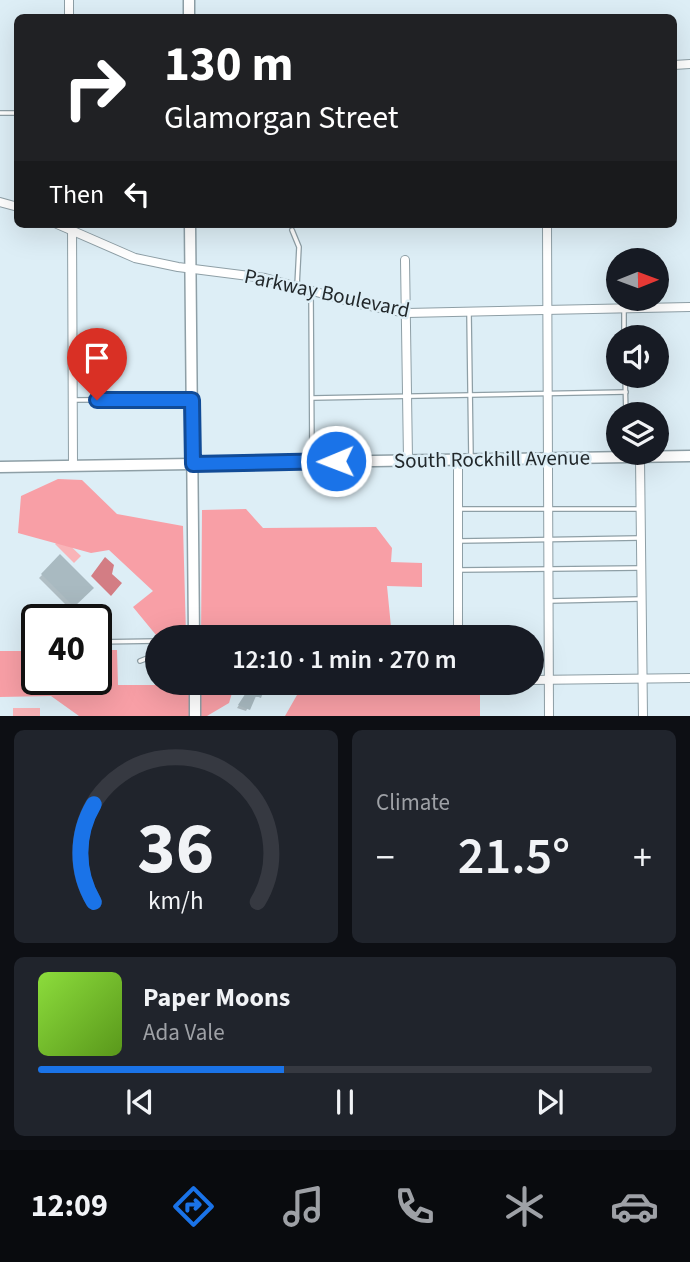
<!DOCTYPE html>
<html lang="en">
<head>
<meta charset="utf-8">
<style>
  :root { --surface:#171b24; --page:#20242c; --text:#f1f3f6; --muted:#9ea1a6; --line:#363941; --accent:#1a73e8 }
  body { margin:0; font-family:"Source Sans 3",sans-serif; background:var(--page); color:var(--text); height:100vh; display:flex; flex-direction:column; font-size:26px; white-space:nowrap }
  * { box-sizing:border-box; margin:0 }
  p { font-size:23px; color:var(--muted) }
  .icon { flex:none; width:38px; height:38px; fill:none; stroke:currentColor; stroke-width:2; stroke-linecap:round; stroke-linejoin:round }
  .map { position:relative; height:716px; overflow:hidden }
  .side { display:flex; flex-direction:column; gap:14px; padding:14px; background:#0d0f14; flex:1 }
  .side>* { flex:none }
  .guide { position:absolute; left:14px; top:14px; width:663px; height:214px; border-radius:10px; box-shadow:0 7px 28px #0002; background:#202124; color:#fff; overflow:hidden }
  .needle { width:46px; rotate:89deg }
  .buttons { position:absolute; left:606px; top:248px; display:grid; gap:14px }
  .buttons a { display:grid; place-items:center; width:63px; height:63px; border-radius:50%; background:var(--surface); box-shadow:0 7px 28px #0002; font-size:35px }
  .speed { position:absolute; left:21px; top:604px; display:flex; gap:14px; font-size:35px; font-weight:700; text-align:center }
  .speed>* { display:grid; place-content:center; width:91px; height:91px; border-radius:50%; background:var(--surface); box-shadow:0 7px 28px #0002; line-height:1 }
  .speed .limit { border:4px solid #111; border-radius:10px; background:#fff; color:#111 }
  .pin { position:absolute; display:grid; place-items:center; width:60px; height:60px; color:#fff; margin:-72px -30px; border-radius:50% 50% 50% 0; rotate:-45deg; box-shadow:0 0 7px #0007 }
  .pin .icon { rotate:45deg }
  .me { position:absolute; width:77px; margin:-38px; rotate:269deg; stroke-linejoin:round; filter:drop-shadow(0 0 5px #0008) }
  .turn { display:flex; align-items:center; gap:24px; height:147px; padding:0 35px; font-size:32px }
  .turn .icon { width:91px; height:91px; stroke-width:2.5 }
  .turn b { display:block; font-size:49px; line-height:60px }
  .then { display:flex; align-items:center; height:66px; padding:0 35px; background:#0003; gap:14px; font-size:26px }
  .big { font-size:52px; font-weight:600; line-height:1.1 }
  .side .card { flex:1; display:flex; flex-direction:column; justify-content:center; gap:10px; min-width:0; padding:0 24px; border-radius:10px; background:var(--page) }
  .side .dial { align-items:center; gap:0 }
  .dial svg { height:182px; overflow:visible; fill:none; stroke:var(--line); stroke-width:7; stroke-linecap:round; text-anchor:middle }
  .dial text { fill:var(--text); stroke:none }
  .song { display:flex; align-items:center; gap:21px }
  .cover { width:84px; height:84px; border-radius:10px; background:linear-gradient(135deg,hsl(90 70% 55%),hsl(90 70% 35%)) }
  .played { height:7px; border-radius:4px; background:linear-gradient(90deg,var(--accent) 40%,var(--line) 40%) }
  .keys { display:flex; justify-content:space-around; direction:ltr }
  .heat { display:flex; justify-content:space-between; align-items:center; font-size:38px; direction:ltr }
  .side .tiles { flex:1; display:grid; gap:14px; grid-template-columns:1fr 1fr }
  .card:last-child { grid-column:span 2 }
  .trip { position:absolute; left:145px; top:625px; width:399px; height:70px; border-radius:35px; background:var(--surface); box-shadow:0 7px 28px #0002; font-weight:600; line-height:70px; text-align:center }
  .dock { display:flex; height:112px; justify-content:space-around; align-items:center; background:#090b0e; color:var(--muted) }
  .dock .icon { width:49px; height:49px }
  .dock .selected { color:var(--accent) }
  .dock b { font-size:32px; color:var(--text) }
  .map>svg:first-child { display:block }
  .green { fill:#f9b4b8 }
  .forest { fill:#f89fa6 }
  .water { fill:#d37d84 }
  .shadow { fill:#0003 }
  .building { fill:#a9bac1 }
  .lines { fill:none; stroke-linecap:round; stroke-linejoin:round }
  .lane-casing { stroke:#8e9fa6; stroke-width:6 }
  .street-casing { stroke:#8e9fa6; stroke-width:10 }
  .secondary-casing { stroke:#8e9fa6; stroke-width:13 }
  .lane { stroke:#fff; stroke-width:3.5 }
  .street { stroke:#fff; stroke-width:8 }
  .secondary { stroke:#fff; stroke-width:10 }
  .route-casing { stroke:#114b97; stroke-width:18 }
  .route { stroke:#1a73e8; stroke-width:12 }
  .labels { text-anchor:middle; stroke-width:5; stroke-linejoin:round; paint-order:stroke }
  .street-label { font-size:21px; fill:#22282b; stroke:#ddeef6 }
</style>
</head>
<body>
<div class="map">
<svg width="690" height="716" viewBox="0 0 690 716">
  <rect width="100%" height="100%" fill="#ddeef6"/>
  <g class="green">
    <polygon points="62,538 81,556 74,563 55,544"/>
    <rect x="13" y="708" width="27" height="8"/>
  </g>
  <g class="forest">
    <polygon points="58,479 82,480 117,514 183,526 186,635 156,635 133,607 153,591 109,550 91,553 18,533 21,496"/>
    <polygon points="246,509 263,528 376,527 392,548 391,562 422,563 422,587 387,586 391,627 401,637 201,637 202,510"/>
    <polygon points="96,650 117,650 118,685 189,685 189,716 79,716 51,696 0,697 0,651 37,651 37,679 96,679"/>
    <polygon points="201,683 235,683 229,703 207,716 201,716"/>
    <polygon points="450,683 480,690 480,716 285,716 297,695 292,683"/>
  </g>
  <polygon class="water" points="105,557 114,565 112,574 122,583 111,596 91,576"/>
  <g class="shadow">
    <polygon points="60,557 91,588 70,609 39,578"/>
    <polygon points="254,682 259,697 253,697 246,711 237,708"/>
  </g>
  <g class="building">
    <polygon points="60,554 94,588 74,607 41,574"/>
    <polygon points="253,682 267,682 261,698 256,696 250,710 238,705"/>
  </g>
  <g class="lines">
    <g class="lane-casing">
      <g id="lane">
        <polyline points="0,113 18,113"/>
        <polyline points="292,230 299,247 297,286"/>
        <polyline points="311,292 312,459"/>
        <polyline points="624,310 624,338"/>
        <polyline points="469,313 471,458"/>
        <polyline points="625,376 626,415"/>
        <polyline points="313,398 626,392"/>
        <polyline points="75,400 190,399"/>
        <polyline points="460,509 641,509"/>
        <polyline points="458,541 639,538"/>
        <polyline points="458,570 639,568"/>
        <polyline points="549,601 640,599"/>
        <polyline points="458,633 488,632"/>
        <polyline points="96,642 158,641"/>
        <polyline points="140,661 158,654"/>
      </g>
    </g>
    <g class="street-casing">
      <g id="street">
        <polyline points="69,0 69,18"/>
        <polyline points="674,65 690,64"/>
        <polyline points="0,202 18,207"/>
        <polyline points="57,224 135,258 178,267 265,278 360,304 407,313 690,307"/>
        <polyline points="72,224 73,466"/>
        <polyline points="547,224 549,716"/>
        <polyline points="405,260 408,460"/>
        <polyline points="640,458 643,716"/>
        <polyline points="458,460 458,637"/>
        <polyline points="532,680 690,678"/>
      </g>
    </g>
    <g class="secondary-casing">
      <g id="secondary">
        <polyline points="189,0 189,18"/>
        <polyline points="190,224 194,637"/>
        <polyline points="0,467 690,456"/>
        <polyline points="195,682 195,716"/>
      </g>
    </g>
    <use href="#lane" class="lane"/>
    <use href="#street" class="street"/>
    <use href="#secondary" class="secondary"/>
  </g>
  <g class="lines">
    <g class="route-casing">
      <polyline id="route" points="97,400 192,400 193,464 336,461"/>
    </g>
    <use href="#route" class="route"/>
  </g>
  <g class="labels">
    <g class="street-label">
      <text transform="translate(327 293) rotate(12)" y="7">Parkway Boulevard</text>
      <text transform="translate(492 459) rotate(-1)" y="7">South Rockhill Avenue</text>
    </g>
  </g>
</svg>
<div class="buttons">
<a><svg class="needle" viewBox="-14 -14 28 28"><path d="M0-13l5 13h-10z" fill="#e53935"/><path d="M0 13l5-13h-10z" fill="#9ea1a6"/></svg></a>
<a><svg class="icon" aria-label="sound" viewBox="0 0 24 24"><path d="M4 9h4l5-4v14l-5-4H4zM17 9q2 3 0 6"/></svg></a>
<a><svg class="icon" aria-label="layers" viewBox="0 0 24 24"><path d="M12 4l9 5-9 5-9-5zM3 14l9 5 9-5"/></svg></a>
</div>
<div class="speed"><div class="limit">40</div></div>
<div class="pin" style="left:97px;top:400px;background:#d93025"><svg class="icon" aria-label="arrive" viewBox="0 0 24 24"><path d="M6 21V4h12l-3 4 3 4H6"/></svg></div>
<svg class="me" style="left:336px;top:461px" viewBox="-20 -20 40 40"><circle r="17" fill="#1a73e8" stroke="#fff" stroke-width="3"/><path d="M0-11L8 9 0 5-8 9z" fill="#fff"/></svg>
<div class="trip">12:10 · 1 min · 270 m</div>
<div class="guide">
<div class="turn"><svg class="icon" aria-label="right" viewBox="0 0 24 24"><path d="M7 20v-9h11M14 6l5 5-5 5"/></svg><div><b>130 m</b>Glamorgan Street</div></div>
<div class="then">Then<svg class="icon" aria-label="left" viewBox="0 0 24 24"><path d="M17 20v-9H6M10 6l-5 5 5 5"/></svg></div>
</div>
</div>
<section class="side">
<div class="tiles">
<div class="card dial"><svg viewBox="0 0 100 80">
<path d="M14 69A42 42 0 1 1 86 69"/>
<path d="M14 69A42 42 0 0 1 14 26" stroke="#1a73e8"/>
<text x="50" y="56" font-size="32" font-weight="700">36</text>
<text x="50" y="72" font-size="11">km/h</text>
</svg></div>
<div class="card"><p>Climate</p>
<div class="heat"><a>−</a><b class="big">21.5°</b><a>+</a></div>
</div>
<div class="card">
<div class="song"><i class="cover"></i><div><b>Paper Moons</b><p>Ada Vale</p></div></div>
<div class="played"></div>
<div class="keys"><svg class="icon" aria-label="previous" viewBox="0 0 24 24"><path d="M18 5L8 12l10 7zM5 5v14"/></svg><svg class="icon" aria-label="pause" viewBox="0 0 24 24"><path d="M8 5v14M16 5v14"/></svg><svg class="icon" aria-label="next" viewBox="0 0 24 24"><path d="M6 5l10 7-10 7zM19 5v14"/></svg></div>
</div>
</div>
</section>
<nav class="dock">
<b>12:09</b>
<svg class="icon selected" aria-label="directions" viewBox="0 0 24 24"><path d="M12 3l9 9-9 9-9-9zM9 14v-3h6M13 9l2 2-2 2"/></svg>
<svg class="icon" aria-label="music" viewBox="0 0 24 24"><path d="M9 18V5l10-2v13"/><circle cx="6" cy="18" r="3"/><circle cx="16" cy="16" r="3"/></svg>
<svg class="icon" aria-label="phone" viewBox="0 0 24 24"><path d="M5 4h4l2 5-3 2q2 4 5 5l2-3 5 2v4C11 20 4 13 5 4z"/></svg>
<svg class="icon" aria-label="climate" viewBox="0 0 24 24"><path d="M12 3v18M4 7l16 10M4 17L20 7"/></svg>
<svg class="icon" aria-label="car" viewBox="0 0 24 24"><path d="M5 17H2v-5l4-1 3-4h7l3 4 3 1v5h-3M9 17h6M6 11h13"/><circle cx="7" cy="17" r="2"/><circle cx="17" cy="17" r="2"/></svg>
</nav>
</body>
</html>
